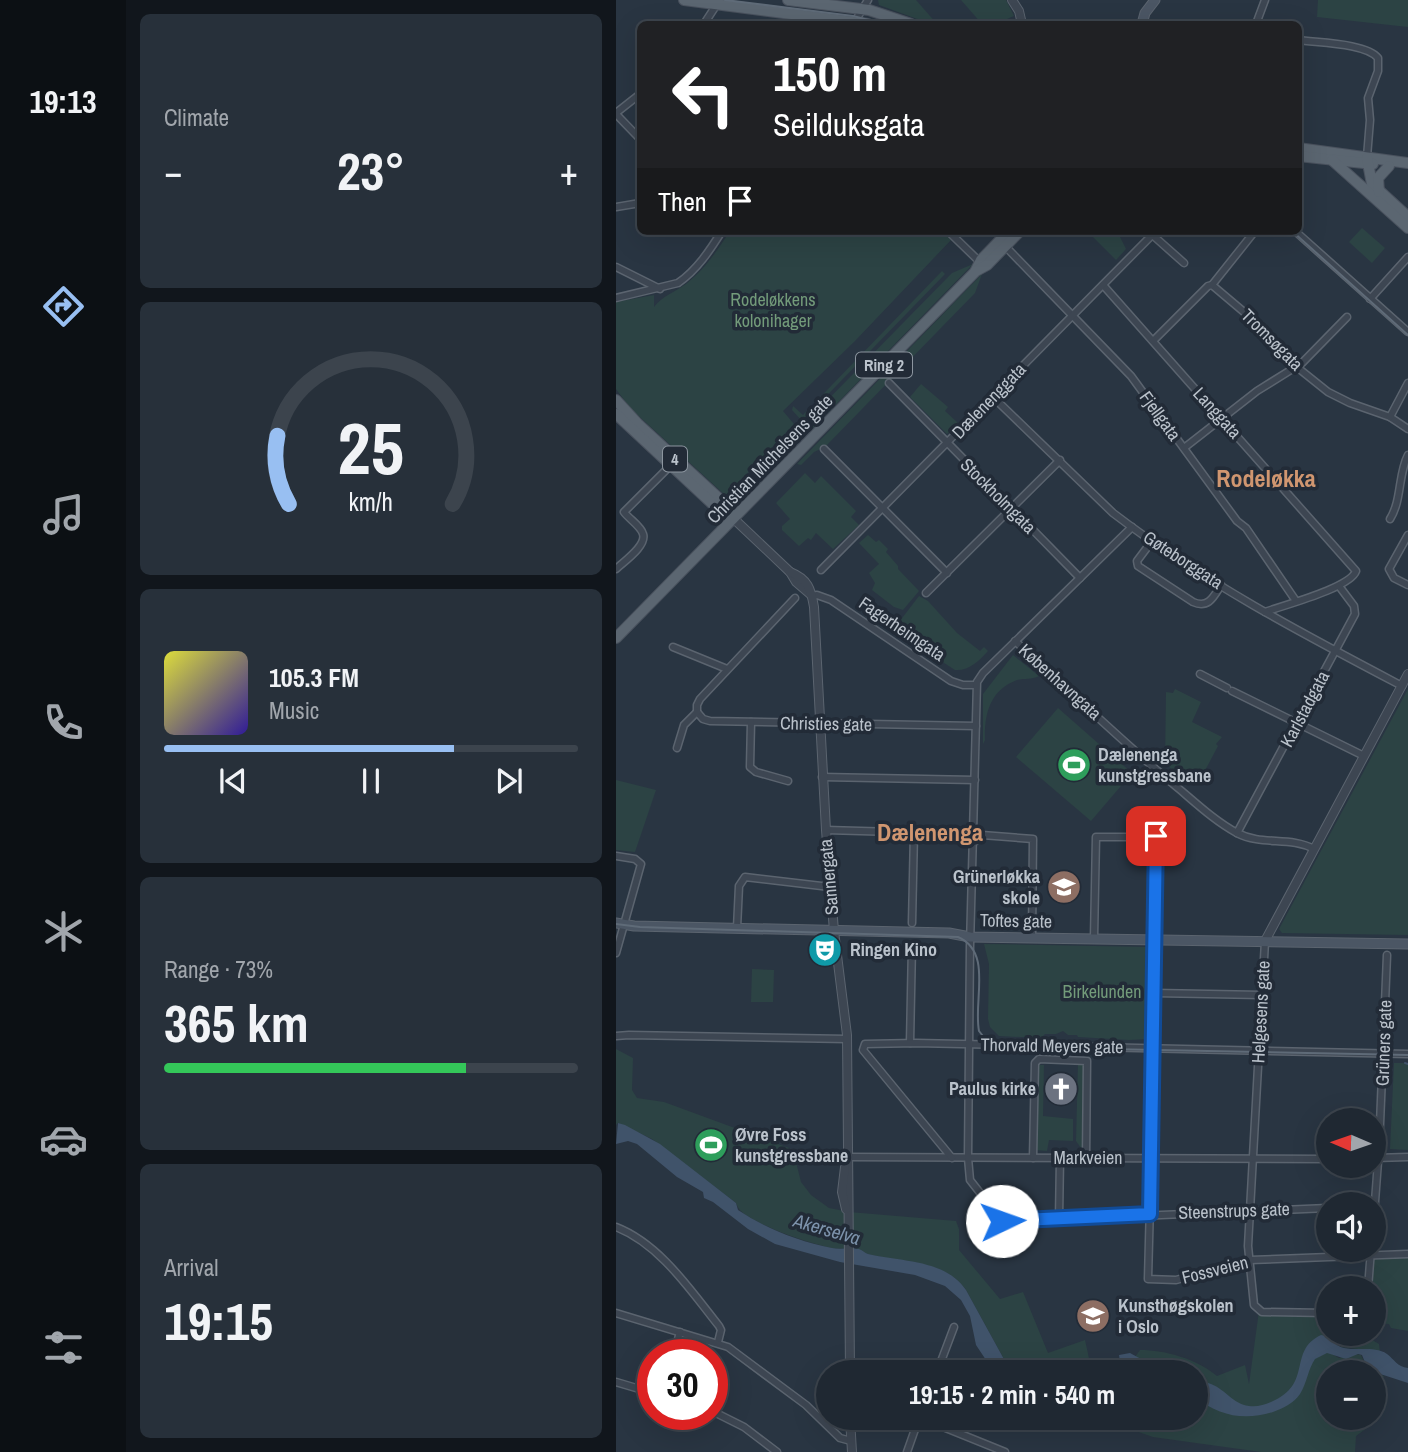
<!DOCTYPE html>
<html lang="en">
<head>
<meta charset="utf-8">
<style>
  :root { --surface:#1f2832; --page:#27303a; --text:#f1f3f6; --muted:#a1a6ac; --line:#3c444d; --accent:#98bff2 }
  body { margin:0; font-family:"Archivo Narrow",sans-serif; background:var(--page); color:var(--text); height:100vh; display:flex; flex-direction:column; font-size:26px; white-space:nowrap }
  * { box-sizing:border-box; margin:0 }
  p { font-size:23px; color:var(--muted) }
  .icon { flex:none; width:38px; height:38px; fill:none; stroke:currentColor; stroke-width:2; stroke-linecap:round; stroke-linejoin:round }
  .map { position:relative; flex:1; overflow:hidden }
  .panel { display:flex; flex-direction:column; gap:14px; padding:14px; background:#11161c; width:490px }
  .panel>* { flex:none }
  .top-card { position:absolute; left:21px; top:21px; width:665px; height:214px; border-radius:10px; box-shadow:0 7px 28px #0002,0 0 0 2px var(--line); background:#202124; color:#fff; overflow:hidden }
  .needle { width:46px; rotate:272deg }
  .buttons { position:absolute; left:700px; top:1108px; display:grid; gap:14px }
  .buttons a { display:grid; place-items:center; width:70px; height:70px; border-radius:50%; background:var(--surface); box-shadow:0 7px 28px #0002,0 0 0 2px var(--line); font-size:35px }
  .speed { position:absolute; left:21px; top:1339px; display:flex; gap:14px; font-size:35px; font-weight:700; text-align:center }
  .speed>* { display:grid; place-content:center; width:91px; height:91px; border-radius:50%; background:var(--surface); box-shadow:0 7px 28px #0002,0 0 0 2px var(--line); line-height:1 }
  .speed .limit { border:10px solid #d22; background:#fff; color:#111 }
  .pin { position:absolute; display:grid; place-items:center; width:60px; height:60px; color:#fff; margin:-30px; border-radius:14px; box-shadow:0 4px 10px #0006 }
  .me { position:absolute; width:77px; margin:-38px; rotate:87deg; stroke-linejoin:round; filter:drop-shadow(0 0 5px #0008) }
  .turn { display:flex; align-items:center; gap:24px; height:147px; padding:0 21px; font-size:32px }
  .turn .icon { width:91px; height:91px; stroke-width:2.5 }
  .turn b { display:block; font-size:49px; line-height:60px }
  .then { display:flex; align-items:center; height:66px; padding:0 21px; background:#0003; gap:14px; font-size:26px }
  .big { font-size:52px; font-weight:800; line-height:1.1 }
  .panel .tile { flex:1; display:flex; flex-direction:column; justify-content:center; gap:10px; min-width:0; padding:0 24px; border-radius:10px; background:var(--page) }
  .panel .dial { align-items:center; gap:0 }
  .dial svg { height:182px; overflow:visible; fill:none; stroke:var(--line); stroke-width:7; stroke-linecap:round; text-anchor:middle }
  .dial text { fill:var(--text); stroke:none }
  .song { display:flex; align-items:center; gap:21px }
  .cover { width:84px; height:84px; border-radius:10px; background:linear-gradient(135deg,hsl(60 70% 55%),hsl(250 70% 35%)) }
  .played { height:7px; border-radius:4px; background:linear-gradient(90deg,var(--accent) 70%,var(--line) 70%) }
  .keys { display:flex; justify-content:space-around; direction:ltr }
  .heat { display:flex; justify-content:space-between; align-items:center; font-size:38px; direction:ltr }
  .charge { height:10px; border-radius:5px; background:linear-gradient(90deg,#34c759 73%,var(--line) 0) }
  .trip { position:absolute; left:200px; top:1360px; width:392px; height:70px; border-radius:35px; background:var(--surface); box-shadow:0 7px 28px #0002,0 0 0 2px var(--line); font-weight:800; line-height:70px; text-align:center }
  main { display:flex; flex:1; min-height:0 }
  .dock { display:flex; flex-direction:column; width:126px; justify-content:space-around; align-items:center; background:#0c1014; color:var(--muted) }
  .dock .icon { width:49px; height:49px }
  .dock .selected { color:var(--accent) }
  .dock b { font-size:32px; color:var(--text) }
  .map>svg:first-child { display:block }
  .green { fill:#2c4344 }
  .water { fill:#40536a }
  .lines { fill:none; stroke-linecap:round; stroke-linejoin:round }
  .stream { stroke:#40536a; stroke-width:2 }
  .minor-casing { stroke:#5b646f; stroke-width:9 }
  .tertiary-casing { stroke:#5b646f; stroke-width:10 }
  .secondary-casing { stroke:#5b646f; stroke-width:11 }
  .primary-casing { stroke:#4a525e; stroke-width:12 }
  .minor { stroke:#3d4652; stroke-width:6 }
  .tertiary { stroke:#3d4652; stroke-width:8 }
  .secondary { stroke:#4b5664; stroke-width:9 }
  .primary { stroke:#5b6671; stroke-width:10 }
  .tram { stroke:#5f6b78; stroke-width:2 }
  .route-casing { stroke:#114b97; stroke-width:18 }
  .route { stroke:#1a73e8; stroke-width:12 }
  .labels { text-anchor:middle; stroke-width:7; stroke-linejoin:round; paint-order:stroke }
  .shield { fill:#222b37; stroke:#8c959f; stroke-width:2 }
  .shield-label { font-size:16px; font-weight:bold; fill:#bac2cb }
  .park-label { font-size:18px; fill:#739b7a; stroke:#222b37 }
  .street-label { font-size:18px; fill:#bac2cb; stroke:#222b37 }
  .poi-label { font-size:18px; font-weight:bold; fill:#bac2cb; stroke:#222b37; text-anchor:start }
  .water-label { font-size:19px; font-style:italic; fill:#7d93ac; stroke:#222b37 }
  .district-label { font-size:24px; font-weight:bold; fill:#d09670; stroke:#222b37 }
</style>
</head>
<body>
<main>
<nav class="dock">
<b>19:13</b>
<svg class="icon selected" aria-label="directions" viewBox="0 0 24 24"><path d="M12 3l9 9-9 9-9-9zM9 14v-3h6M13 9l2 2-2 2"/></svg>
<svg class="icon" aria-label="music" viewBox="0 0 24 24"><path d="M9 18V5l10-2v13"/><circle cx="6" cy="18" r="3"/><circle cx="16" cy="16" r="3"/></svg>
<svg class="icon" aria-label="phone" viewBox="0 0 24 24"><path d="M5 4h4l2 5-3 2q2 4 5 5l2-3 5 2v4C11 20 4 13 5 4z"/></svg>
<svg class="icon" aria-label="climate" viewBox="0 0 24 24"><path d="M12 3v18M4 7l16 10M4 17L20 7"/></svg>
<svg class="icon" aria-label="car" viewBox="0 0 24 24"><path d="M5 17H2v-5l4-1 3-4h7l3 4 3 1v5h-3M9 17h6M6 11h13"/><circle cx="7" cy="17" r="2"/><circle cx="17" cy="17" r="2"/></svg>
<svg class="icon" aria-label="filters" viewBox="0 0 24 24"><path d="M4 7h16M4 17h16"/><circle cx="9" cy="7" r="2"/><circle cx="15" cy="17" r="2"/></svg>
</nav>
<section class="panel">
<div class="tile"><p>Climate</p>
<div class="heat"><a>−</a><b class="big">23°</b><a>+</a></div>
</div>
<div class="tile dial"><svg viewBox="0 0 100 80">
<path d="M14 69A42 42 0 1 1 86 69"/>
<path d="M14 69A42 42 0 0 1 9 39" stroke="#98bff2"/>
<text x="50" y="56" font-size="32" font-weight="700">25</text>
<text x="50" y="72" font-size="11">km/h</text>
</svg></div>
<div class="tile">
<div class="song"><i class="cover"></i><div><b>105.3 FM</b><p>Music</p></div></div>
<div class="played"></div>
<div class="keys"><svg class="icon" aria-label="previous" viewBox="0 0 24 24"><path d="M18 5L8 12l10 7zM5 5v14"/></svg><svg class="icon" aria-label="pause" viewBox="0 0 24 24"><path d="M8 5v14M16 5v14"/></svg><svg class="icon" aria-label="next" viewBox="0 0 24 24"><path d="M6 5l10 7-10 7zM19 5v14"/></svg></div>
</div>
<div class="tile"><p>Range · 73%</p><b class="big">365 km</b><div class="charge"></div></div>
<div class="tile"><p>Arrival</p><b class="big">19:15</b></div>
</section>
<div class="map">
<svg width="792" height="1452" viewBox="0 0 792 1452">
  <rect width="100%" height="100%" fill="#293542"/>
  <g class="green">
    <polygon points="262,0 300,0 321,24 315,24 263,5"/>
    <polygon points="345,0 390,0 398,16 379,24 366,24"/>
    <polygon points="702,0 792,0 792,27 701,17"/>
    <polygon points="746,228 769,248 756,263 733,242"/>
    <path d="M 114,231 L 325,231 L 335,240 L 239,341 L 167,411 L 178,424 L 110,496 L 14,408 L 0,389 L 0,302 L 38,295 L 38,307 C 46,296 59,292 70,284 C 89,269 101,251 114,231 Z"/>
    <polygon points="471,231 501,231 510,249 500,260"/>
    <polygon points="357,264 195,430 189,423 336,273"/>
    <polygon points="326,271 329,274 186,421 176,410 177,406 187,415"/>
    <polygon points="366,274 359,293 209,447 198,452 185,465 181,464"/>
    <polygon points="305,384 332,407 329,411 342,423 331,434 294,397"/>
    <polygon points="189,473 199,483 205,476 240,511 235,517 243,525 217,549 200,533 195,540 192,538 183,546 166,530 166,526 174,519 160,503"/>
    <polygon points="252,535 260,542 263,540 272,549 270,552 282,566 282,569 303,591 287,610 278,607 256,590 259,583 253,573 263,564 243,543"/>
    <path d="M 303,596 L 312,601 L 341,633 L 364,651 L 368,647 L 372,651 C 363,661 353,671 339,670 L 277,630 Z"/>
    <path d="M 397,655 L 423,676 C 415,680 409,678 401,680 C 374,690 368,714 369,740 L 367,744 L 367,694 Z"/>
    <polygon points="559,689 585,702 576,722 606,737 600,744 602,746 584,780 576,777 573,785 549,763 550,692 557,693"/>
    <polygon points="792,689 792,935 666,933 663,929"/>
    <polygon points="442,708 516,773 475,821 400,757"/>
    <polygon points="0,780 40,790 19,852 0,850"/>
    <polygon points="368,944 533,947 532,1039 513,1040 462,1037 461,1035 452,1035 447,1031 440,1034 429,1034 425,1038 383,1036 374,1027 372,1019 373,964"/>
    <polygon points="136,969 158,970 157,1002 135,1002"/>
    <path d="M 0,1049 L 17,1058 L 16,1090 L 21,1098 L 48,1102 L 173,1148 L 181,1166 L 185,1182 L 195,1195 L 213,1208 L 233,1212 L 340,1221 L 343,1229 L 343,1250 L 384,1299 L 407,1292 L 432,1353 L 469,1340 L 474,1363 L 456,1372 L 395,1372 L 350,1290 C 328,1259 285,1263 252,1254 C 248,1253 246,1250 242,1249 C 234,1247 224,1250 215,1248 C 191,1242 167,1234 144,1223 C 135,1218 123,1213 120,1203 L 36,1139 L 2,1123 L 0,1125 Z"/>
    <polygon points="462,1063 470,1064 468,1152 460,1141"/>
    <polygon points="778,1063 792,1063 792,1150 774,1149"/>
    <polygon points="421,1065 428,1065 427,1116 457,1119 457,1141 433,1140 431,1151 419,1150"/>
    <polygon points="792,1255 792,1331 775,1328 773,1324 759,1323 758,1288 752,1288 755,1256"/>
    <path d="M 643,1311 L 709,1313 L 709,1320 L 714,1334 L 714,1353 L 723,1358 L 737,1354 L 745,1355 L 752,1370 L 768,1376 L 758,1398 L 758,1372 L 712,1372 L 712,1418 L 754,1418 L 752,1427 L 740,1436 L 739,1452 L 645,1452 L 537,1437 L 511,1428 L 496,1418 L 579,1418 L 579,1372 L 515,1372 L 519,1357 L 524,1350 C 549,1350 581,1359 601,1376 L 629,1365 L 633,1384 Z"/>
    <path d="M 715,1334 L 746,1334 L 763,1344 L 764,1353 C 751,1349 739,1349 725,1347 Z"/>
  </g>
  <g class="water">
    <path d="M 2,1123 L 9,1125 L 44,1144 L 120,1203 L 122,1210 C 151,1229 182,1241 216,1248 C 225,1250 235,1247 243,1249 C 246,1250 249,1253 252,1254 C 285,1262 329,1259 350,1290 L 395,1372 L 378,1372 L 360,1345 L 354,1316 L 345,1300 L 329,1286 L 299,1275 L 224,1262 L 159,1244 L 132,1229 L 97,1202 L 88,1198 L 87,1192 L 61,1177 L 21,1144 L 12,1141 L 0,1144 Z"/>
    <path d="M 705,1335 C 716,1336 718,1346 728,1348 C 741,1351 759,1346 771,1354 C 778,1359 781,1367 792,1368 L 792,1383 L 752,1370 L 746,1355 L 742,1354 L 730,1359 L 711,1353 L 699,1359 C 692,1369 691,1383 684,1394 C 677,1404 667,1408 657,1412 C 628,1421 603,1416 579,1397 L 579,1380 C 585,1382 590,1382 595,1384 C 610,1390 617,1404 633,1406 C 641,1407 648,1405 655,1402 C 698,1384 671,1351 705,1335 Z"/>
    <polygon points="514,1353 525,1359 538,1359 566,1372 456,1372 481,1359 486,1359 493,1366 504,1362 503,1355"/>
  </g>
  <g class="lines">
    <polyline class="stream" points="789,1063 792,1064"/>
    <g class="minor-casing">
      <g id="minor">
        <polyline points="238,23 252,0"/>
        <polyline points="88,24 101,4"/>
        <polyline points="640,24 649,0"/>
        <path d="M 682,40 C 702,43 750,43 762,58 L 762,71 L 752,98 L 754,120 L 751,157"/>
        <polyline points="0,113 24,94"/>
        <polyline points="0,114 24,139"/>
        <polyline points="0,207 24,203"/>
        <polyline points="332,231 366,264"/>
        <polyline points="532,231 568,263"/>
        <polyline points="679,231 792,332"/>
        <polyline points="389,246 515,376 621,521 630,528 680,601"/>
        <polyline points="0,267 44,289"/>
        <path d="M 487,285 L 740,571 C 734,588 668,605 649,612"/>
        <polyline points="596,285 641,323 667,356 712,392 734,403 774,417 792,429"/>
        <path d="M 0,298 L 62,283 C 81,270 94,250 106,231"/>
        <polyline points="754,299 792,257"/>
        <polyline points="537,341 592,286 596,285 639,231"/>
        <polyline points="273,383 464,578"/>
        <path d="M 377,397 L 497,513 C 586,581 687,634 786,686"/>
        <polyline points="774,417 792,383"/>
        <polyline points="568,448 641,391 686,363 731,317"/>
        <polyline points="208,449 331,573"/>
        <path d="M 774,519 C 786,500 782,474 792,455"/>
        <polyline points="792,535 773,569 778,578 792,585"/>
        <path d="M 536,541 L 521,561 L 522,566 L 577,602 C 593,609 598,596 605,585"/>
        <path d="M 0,569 C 7,562 31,546 27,534 C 25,526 13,519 8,512 L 55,465"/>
        <polyline points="205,570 540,231"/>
        <polyline points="310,593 444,460"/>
        <polyline points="196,596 201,595 215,600 335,681 347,685 360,685"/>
        <path d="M 399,641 C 453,690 505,741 562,788 C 581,804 599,821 621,833 C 646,846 674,836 698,849"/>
        <polyline points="57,647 111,669"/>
        <polyline points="584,674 611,688"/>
        <polyline points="616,691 748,756"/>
        <polyline points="81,712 87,719 94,721 360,726"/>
        <polyline points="81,712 81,705 84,699 179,598"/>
        <polyline points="135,722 134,767 140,772 172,781"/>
        <polyline points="61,748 68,725 81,712"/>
        <polyline points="206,777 359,780"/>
        <polyline points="210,830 348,834 357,831"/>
        <polyline points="621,833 739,614 738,606 723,586"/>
        <polyline points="358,842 366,835 417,839 416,937"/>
        <polyline points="0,856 19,859 25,864 0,953"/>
        <polyline points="296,923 298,832"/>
        <polyline points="121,928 123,886 129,877 214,887"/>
        <polyline points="478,938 480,837 539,837 538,1054 532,1279 560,1280 634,1260 792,1254"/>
        <polyline points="649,941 632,1246 638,1305 646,1312 712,1313"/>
        <polyline points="538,993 646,995"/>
        <polyline points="0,1036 13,1035 231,1039"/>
        <polyline points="294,1043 296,945"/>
        <polyline points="232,1157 712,1159"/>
        <polyline points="336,1158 247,1050 249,1044 300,1043 792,1054"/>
        <polyline points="417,1158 419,1063 423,1059 471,1061 470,1158"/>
        <polyline points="759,1158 792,1157"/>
        <polyline points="758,1215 763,1148 771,955"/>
        <polyline points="443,1219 444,1158"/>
        <polyline points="386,1221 354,1180 352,1158 354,946 361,682 367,673 516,527"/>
        <polyline points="356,1223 712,1208"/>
        <path d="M 0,1227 C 44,1244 75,1291 103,1326 L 105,1330 L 102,1342"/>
        <polyline points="752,1288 755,1250"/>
        <polyline points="0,1313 112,1347 190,1405 224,1438 235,1441"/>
        <polyline points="58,1354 64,1332"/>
        <polyline points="321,1372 338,1327"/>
        <polyline points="0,1382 37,1393"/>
        <polyline points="96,1411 128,1427 161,1452"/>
        <polyline points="305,1418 389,1452"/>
        <polyline points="291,1452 303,1418"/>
      </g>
    </g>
    <g class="tertiary-casing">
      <g id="tertiary">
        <polyline points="396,0 403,11 406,24"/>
        <polyline points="117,518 174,572 180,582 194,594"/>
        <path d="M 174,572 C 192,579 195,589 198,607 L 210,830 L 218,931 L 231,1035 L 234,1372"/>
        <polyline points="649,941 792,674"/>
        <polyline points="229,1167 226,1192 230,1209"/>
        <polyline points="234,1418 236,1452"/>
      </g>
    </g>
    <g class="secondary-casing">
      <g id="secondary">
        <polyline points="526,24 529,13 539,0"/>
        <polyline points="0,923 18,926 333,933 354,937 792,944"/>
      </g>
    </g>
    <g class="primary-casing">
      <g id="primary">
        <polyline points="68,0 252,24"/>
        <polyline points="172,0 253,10 295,24"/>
        <polyline points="682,148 792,163"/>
        <polyline points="682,156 757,164"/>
        <polyline points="751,158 756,184 792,217"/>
        <polyline points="716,160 792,228"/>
        <polyline points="763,192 762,178 773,166"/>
        <polyline points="360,270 365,260 393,231"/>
        <polyline points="0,400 22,424 109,504 117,518"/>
        <polyline points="0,414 103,510 114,517"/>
        <polyline points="0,638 360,271 371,265 404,231"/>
      </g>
    </g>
    <use href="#minor" class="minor"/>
    <use href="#tertiary" class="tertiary"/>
    <use href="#secondary" class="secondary"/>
    <use href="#primary" class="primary"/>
    <g class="tram">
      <polyline points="109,0 237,16 268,24"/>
      <polyline points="676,231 792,335"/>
      <path d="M 0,924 L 24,927 L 342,937 C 377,952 357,1001 363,1031 L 370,1040 L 383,1047 L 792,1055"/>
    </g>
  </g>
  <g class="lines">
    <g class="route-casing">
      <polyline id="route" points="386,1221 534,1214 540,836"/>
    </g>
    <use href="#route" class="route"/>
  </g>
  <defs>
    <g id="stadium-disc" transform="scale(1.75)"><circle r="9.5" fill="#2e9e5b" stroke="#222b37"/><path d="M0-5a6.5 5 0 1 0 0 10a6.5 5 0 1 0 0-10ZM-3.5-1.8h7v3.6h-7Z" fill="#fff"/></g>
    <g id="school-disc" transform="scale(1.75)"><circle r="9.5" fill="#8d6e63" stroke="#222b37"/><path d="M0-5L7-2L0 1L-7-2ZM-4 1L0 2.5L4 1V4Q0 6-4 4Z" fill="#fff"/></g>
    <g id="theatre-disc" transform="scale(1.75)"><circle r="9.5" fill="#0f9aa8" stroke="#222b37"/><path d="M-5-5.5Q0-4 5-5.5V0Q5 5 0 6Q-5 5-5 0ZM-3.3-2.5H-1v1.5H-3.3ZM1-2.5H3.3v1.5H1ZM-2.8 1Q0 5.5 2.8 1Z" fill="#fff"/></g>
    <g id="church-disc" transform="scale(1.75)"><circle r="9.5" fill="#6b7280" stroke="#222b37"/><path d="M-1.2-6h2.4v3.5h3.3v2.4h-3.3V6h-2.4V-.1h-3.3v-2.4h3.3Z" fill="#fff"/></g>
    <g id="university-disc" transform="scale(1.75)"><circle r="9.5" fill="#8d6e63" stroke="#222b37"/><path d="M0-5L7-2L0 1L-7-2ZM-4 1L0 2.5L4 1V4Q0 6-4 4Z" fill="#fff"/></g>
  </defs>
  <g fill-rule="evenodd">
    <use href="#stadium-disc" x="458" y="765"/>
    <use href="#school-disc" x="448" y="887"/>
    <use href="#theatre-disc" x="209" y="950"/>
    <use href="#church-disc" x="445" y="1089"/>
    <use href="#stadium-disc" x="95" y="1145"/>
    <use href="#university-disc" x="477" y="1316"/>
  </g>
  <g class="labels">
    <g class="shield">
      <rect x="240" y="352.5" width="56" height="25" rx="5"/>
      <rect x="47" y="446.5" width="24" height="25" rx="5"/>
    </g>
    <g class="shield-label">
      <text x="268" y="371">Ring 2</text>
      <text x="59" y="465">4</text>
    </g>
    <g class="park-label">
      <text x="157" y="306">Rodeløkkens<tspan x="157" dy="21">kolonihager</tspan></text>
      <text x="486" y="998">Birkelunden</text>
    </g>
    <g class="street-label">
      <text transform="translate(656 340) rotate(45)" y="6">Tromsøgata</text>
      <text transform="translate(373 401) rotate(-46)" y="6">Dælenenggata</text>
      <text transform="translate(601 413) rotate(48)" y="6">Langgata</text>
      <text transform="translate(544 416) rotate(54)" y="6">Fjellgata</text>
      <text transform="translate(154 459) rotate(-46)" y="6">Christian Michelsens gate</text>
      <text transform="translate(382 496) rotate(45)" y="6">Stockholmgata</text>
      <text transform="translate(567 560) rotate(33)" y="6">Gøteborggata</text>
      <text transform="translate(286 629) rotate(34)" y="6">Fagerheimgata</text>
      <text transform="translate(444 682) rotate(42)" y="6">Københavngata</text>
      <text transform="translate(689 709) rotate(-62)" y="6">Karlstadgata</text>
      <text transform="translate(210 724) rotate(1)" y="6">Christies gate</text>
      <text transform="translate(213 877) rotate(-95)" y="6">Sannergata</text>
      <text transform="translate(400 921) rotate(1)" y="6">Toftes gate</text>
      <text transform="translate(645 1012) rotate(-87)" y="6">Helgesens gate</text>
      <text transform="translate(768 1043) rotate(-88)" y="6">Grüners gate</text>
      <text transform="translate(436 1046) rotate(1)" y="6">Thorvald Meyers gate</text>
      <text x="472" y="1164">Markveien</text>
      <text transform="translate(618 1211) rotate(-2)" y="6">Steenstrups gate</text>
      <text transform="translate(599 1270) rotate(-14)" y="6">Fossveien</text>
    </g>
    <g class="poi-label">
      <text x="482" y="761">Dælenenga<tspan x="482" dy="21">kunstgressbane</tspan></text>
      <text x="424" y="883" text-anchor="end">Grünerløkka<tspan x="424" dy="21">skole</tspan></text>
      <text x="234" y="956">Ringen Kino</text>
      <text x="420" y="1095" text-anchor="end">Paulus kirke</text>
      <text x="119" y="1141">Øvre Foss<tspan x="119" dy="21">kunstgressbane</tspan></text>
      <text x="502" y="1312">Kunsthøgskolen<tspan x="502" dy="21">i Oslo</tspan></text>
    </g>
    <g class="water-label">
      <text transform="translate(211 1229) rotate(16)" y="7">Akerselva</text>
    </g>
    <g class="district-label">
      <text x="650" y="487">Rodeløkka</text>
      <text x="314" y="841">Dælenenga</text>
    </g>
  </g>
</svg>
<div class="buttons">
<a><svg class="needle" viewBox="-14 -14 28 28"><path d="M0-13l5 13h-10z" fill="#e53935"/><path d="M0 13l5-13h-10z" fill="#a1a6ac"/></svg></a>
<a><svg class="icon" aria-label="sound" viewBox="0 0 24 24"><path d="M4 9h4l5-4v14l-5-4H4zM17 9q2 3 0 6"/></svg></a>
<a>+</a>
<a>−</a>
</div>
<div class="speed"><div class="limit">30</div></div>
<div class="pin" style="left:540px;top:836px;background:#d93025"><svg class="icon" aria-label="arrive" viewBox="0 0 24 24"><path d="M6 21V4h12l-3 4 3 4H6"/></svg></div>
<svg class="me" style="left:386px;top:1221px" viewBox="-20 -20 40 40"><circle r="19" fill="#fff"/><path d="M0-13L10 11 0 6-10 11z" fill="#1a73e8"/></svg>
<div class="trip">19:15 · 2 min · 540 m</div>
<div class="top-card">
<div class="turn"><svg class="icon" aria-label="left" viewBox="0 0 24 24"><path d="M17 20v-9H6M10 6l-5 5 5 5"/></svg><div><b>150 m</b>Seilduksgata</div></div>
<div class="then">Then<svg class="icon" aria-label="arrive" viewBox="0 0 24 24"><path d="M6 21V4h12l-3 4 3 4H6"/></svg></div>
</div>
</div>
</main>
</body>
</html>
